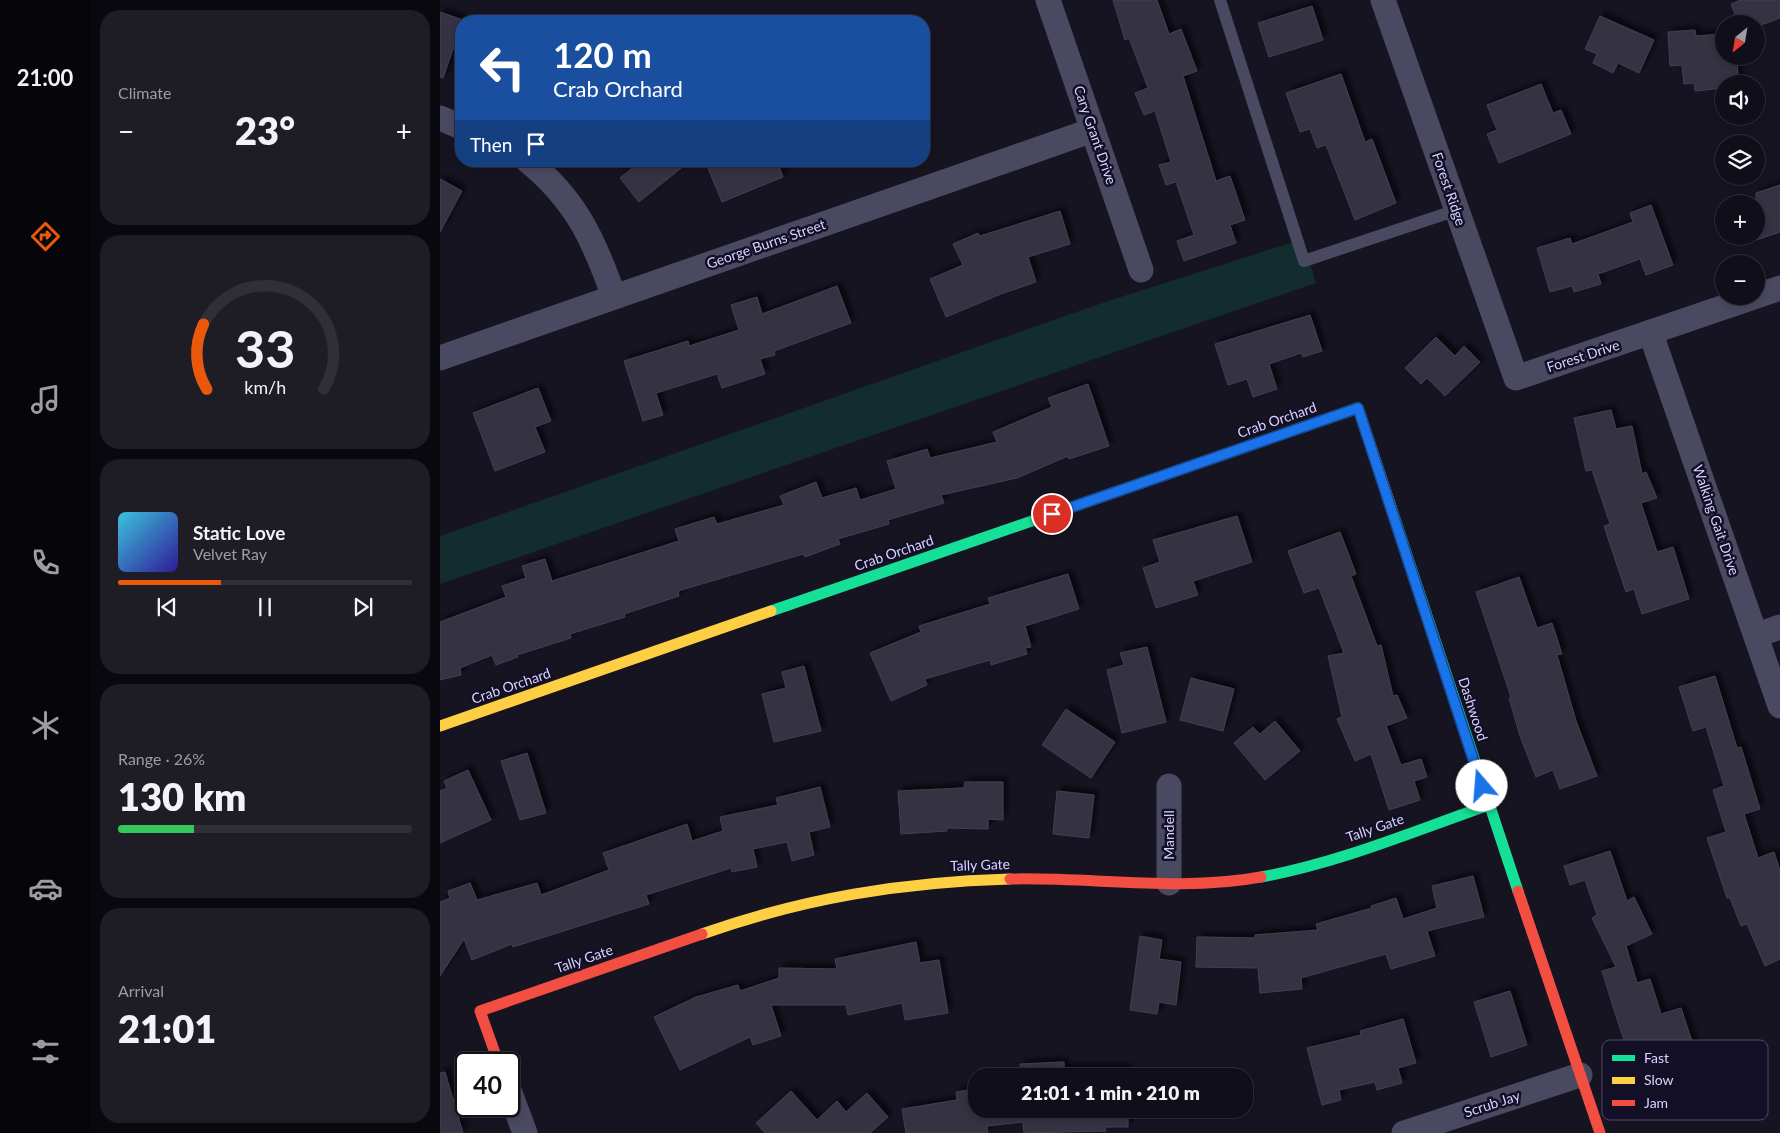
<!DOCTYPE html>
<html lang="en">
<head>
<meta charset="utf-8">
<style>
  :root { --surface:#100f19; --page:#1e1d26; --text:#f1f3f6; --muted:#9c9ca2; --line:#302f38; --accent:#ea580c }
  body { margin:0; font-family:Lato,sans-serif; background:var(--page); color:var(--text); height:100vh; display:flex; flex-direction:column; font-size:19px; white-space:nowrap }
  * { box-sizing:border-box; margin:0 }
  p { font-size:16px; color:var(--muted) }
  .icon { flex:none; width:28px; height:28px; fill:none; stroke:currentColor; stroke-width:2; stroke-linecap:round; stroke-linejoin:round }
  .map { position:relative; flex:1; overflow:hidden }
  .side { display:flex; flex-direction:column; gap:10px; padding:10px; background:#09080e; width:350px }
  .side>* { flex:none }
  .top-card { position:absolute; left:15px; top:15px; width:475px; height:152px; border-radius:20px; box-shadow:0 2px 8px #0003,0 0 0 1px var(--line); background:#1a4fa0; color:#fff; overflow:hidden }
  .needle { width:32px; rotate:210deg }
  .fabs { position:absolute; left:1275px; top:15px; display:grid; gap:10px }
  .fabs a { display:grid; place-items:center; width:50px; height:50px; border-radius:50%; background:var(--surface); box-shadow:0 2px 8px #0003,0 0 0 1px var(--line); font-size:25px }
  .speed { position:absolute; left:15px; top:1052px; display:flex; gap:10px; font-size:25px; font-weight:700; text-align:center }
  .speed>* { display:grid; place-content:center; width:65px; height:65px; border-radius:50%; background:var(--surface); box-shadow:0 2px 8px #0003,0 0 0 1px var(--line); line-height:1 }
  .speed .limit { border:2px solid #111; border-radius:8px; background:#fff; color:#111 }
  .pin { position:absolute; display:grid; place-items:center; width:42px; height:42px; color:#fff; margin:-21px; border:2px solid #fff; border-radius:50%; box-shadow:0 1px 5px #0007 }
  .me { position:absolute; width:55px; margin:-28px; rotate:342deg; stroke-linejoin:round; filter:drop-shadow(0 0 4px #0008) }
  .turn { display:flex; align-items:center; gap:18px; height:105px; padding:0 15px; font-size:22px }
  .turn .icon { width:65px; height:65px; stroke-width:2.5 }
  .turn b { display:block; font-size:35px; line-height:42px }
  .then { display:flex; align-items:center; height:48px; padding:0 15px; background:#0003; gap:10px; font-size:19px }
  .big { font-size:38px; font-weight:800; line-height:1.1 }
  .side .widget { flex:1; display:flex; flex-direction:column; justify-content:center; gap:8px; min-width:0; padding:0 18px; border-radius:20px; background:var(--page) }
  .side .dial { align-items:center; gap:0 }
  .dial svg { height:130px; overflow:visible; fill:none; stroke:var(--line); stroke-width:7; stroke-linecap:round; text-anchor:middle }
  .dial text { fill:var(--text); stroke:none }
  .song { display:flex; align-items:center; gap:15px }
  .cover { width:60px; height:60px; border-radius:8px; background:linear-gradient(135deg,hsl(190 70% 55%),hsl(250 70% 35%)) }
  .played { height:5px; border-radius:2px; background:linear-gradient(90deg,var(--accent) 35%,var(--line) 35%) }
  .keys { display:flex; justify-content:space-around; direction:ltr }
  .heat { display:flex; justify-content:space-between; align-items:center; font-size:28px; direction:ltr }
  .charge { height:8px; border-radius:4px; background:linear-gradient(90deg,#34c759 26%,var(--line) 0) }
  .trip { position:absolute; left:528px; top:1068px; width:285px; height:50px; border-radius:20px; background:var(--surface); box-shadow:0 2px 8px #0003,0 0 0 1px var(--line); font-weight:800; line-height:50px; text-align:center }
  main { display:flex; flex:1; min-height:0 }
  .tabs { display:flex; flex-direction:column; width:90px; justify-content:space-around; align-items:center; background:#06060a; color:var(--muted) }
  .tabs .icon { width:35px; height:35px }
  .tabs .active { color:var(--accent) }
  .tabs b { font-size:22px; color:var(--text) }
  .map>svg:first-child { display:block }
  .green { fill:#132c2d }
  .building { fill:#343243; stroke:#433f54; filter:url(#shadow) }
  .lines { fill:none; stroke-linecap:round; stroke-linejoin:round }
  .lane { stroke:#4a4962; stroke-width:12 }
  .street { stroke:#4a4962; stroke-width:25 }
  .fast { stroke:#16e098; stroke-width:11 }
  .slow { stroke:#ffcf43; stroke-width:11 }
  .jam { stroke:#f24e42; stroke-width:11 }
  .route-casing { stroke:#114b97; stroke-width:12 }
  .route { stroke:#1a73e8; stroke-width:9 }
  .labels { text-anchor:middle; stroke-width:5; stroke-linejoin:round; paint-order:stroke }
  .street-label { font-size:14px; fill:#d9d4ff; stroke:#130f26 }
  .key { fill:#130f26; stroke:#4e4a67; stroke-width:1 }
  .key-label { font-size:14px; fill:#d9d4ff }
</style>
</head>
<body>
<main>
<nav class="tabs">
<b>21:00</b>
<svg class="icon active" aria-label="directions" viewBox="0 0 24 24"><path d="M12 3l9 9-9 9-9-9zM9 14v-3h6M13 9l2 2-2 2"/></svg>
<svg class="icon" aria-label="music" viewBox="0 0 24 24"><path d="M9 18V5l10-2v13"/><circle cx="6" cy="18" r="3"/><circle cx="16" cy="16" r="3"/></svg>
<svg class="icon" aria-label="phone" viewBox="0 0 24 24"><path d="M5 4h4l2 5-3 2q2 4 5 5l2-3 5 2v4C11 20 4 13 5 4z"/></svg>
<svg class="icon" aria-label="climate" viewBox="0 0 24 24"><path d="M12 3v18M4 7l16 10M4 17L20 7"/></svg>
<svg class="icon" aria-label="car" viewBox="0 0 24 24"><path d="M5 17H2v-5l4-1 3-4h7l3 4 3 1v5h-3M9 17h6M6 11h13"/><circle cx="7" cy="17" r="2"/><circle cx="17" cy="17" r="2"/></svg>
<svg class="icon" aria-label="filters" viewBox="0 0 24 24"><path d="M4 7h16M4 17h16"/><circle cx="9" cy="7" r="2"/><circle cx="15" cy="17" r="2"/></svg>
</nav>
<section class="side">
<div class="widget"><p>Climate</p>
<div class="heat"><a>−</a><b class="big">23°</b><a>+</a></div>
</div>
<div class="widget dial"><svg viewBox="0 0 100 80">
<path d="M14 69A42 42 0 1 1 86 69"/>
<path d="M14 69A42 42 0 0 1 12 29" stroke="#ea580c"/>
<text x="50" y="56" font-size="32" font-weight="700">33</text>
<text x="50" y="72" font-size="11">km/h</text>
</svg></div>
<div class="widget">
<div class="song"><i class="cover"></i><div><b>Static Love</b><p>Velvet Ray</p></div></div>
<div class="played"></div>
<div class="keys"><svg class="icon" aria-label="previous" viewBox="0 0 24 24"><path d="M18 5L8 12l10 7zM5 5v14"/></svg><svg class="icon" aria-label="pause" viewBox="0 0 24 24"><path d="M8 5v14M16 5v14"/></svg><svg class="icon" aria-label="next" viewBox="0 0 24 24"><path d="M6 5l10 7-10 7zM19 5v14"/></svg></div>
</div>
<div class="widget"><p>Range · 26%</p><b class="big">130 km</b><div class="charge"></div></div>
<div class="widget"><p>Arrival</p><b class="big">21:01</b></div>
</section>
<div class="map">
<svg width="1340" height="1133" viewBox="0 0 1340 1133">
  <defs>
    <filter id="shadow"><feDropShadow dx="4.5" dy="-4.5" stdDeviation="2.5" flood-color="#0009"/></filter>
  </defs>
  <rect width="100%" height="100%" fill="#161421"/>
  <polygon class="green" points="863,239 876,283 0,584 0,536 665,302"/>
  <g class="building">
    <polygon points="673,0 717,0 729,34 741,29 757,71 743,76 776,181 790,176 805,220 790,225 796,243 744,261 737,241 754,235 736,182 726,185 719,165 731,162 715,111 704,115 695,93 708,88 689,38 685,40"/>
    <polygon points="1301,0 1340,0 1340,18 1316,27 1316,24 1299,24 1291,4"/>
    <polygon points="872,6 883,40 829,57 818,23"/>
    <polygon points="0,12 23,20 3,78 0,77"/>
    <polygon points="1160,16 1214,40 1199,73 1178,63 1173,73 1153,63 1157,54 1145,49"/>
    <polygon points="1255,30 1256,36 1284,34 1284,56 1297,56 1298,79 1290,80 1290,84 1284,84 1284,88 1255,91 1254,83 1244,84 1242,65 1230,66 1228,32"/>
    <polygon points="901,74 925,142 932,139 956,203 915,220 886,145 877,148 870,129 860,132 846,93"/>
    <polygon points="1101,84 1113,113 1121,110 1131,134 1059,163 1047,134 1057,130 1047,105"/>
    <polygon points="201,161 250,161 199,202 180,178"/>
    <polygon points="265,161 337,161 343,177 282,202"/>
    <polygon points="0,179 22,191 0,232"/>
    <polygon points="1340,185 1340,232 1316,240 1316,193"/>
    <polygon points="1211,205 1233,265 1206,275 1200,259 1158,274 1161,284 1134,292 1132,286 1110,292 1097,248 1130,238 1132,244 1193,222 1190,213"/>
    <polygon points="620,211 630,244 588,257 596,282 561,294 506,317 490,279 523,265 513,244 538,233 540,236"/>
    <polygon points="397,286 411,323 334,351 335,355 320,359 325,374 282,388 277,374 216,393 223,415 203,421 184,361 248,341 249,346 299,330 291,305 317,297 322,314"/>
    <polygon points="870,315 882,351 863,357 861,353 829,364 837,389 813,397 807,379 788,385 775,344"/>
    <polygon points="996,337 1015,356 1024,346 1040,362 1005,396 987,378 981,384 965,368"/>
    <polygon points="648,384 669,446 629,459 628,456 577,478 501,495 504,503 448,520 449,524 398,539 400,544 365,557 363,554 238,591 239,596 184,614 185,617 130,634 131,638 77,655 78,657 56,665 52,655 20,668 21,675 0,680 0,622 66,597 62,586 86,578 82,566 105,559 112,581 239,541 235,529 274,517 277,524 344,505 340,496 376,482 382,498 416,488 420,500 456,489 447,461 487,449 490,458 557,442 553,432 612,407 608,398"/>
    <polygon points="98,388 111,421 95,427 105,452 55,471 33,413"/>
    <polygon points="1171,410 1176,429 1192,426 1202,474 1206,472 1217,498 1201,503 1217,552 1233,547 1249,599 1202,614 1194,589 1186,592 1164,526 1170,524 1152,470 1146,471 1134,418"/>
    <polygon points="797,516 812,562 753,581 758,595 716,608 703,568 720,562 713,540"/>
    <polygon points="900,532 916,574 911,576 937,646 941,645 953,696 957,695 967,718 946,726 961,765 981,759 987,777 974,781 980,800 949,810 931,754 915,761 897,719 902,717 888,656 904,653 879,588 864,593 848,551"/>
    <polygon points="628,574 639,609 585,626 591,647 585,648 587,654 551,665 550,660 485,679 487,685 451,701 430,653 481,632 479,626 550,604 548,598"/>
    <polygon points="1079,577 1097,628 1112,623 1122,654 1117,655 1136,721 1157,776 1120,789 1113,770 1096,777 1080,736 1069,698 1071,697 1036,592"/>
    <polygon points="707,647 726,722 682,733 667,670 684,665 680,653"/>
    <polygon points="364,666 381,731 334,742 322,694 346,688 342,672"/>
    <polygon points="1275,676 1297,748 1301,747 1320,809 1304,814 1318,858 1334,852 1340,871 1340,959 1325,966 1307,924 1301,926 1290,898 1287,898 1267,838 1286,832 1273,790 1284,786 1266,727 1253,731 1239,687"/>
    <polygon points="751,678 794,689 783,731 740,720"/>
    <polygon points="626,709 675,742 651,778 602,745"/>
    <polygon points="835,721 860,751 825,780 794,743 813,727 820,734"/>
    <polygon points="87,753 106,813 80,820 61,761"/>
    <polygon points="28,770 51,820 0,843 0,791 7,788 4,781"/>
    <polygon points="525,782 563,782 563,820 548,819 548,829 507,828 507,831 461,834 458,791 524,788"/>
    <polygon points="380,787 390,827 369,832 374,855 352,861 347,842 313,849 317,867 292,872 291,868 206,895 209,904 73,947 72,944 32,960 24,939 0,976 0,902 10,898 8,891 30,883 37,900 97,883 101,895 169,870 163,853 247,824 252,841 283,831 280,817 338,805 336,798"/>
    <polygon points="617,791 654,795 649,838 613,834"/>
    <polygon points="1170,851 1187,901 1194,897 1212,934 1186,946 1197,983 1210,979 1221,1014 1241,1008 1272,1102 1219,1118 1196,1047 1187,1049 1175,1013 1162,971 1176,967 1152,918 1157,915 1145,880 1130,885 1124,866"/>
    <polygon points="1033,876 1044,917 987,931 995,956 951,969 946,954 861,978 862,989 820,993 818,968 756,967 757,937 815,938 815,935 878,930 876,924 932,908 931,906 956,898 963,919 997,908 992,886"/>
    <polygon points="700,936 722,940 719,959 741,962 736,1005 719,1002 717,1014 690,1010"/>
    <polygon points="476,942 480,963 499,960 508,1013 465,1020 462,1003 408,1015 406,1005 331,1005 341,1036 313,1045 310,1037 240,1070 214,1017 256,997 298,985 300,991 339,978 339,968 397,969 395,959"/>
    <polygon points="1070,991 1087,1045 1051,1057 1034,1002"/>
    <polygon points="963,1019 976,1063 958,1068 962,1083 937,1090 935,1082 899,1090 901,1100 882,1105 867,1048 921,1035 920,1031"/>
    <polygon points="624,1062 624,1069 688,1069 688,1076 581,1076 580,1064"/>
    <polygon points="5,1072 23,1133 0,1133 0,1073"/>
    <polygon points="536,1089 536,1109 688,1109 688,1127 665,1127 666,1131 584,1133 583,1122 547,1126 548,1133 466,1133 462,1109 517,1100 516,1092"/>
    <polygon points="351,1091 377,1120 397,1101 406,1112 427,1093 448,1117 430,1133 325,1133 316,1123"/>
  </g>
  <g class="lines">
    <polyline class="lane" points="780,0 864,261 1017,210"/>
    <g class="street">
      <polyline points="608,0 701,270"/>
      <polyline points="943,0 1076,378 1340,288"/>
      <polyline points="0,118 21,127"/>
      <path d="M 88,161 C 136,200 154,240 174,297"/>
      <polyline points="1211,334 1340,706"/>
      <polyline points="0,358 653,130"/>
      <polyline points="1317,635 1340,627"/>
      <polyline points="729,883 729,786"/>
      <polyline points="69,1090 85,1133"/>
      <polyline points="964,1133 1140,1075"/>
    </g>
    <g class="fast">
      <polyline points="951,507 1078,891"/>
      <polyline points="331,611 615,513"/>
      <path d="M 821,877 C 899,863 974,831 1049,805"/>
    </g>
    <g class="slow">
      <polyline points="615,513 918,408 951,507"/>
      <polyline points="0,726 331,611"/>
      <path d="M 262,934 C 364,898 462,882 570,879"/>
    </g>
    <g class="jam">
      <path d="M 570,879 C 653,877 739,892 821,877"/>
      <polyline points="1078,891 1160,1133"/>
      <polyline points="59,1064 40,1011 262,934"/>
    </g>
  </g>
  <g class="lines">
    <g class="route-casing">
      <polyline id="route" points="612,514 918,408 1042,786"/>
    </g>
    <use href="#route" class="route"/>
  </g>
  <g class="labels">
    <g class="street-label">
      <text transform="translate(655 135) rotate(71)" y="5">Cary Grant Drive</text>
      <text transform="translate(1009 189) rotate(71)" y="5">Forest Ridge</text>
      <text transform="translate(326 244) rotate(-19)" y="5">George Burns Street</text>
      <text transform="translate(1143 356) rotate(-18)" y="5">Forest Drive</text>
      <text transform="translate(837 420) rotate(-19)" y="5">Crab Orchard</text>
      <text transform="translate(1276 520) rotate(71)" y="5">Walking Gait Drive</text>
      <text transform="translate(454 553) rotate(-19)" y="5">Crab Orchard</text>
      <text transform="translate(71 686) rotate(-19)" y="5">Crab Orchard</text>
      <text transform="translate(1033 709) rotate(72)" y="5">Dashwood</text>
      <text transform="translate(935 828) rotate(-19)" y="5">Tally Gate</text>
      <text transform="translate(729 835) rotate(-90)" y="5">Mandell</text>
      <text transform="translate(540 865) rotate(-2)" y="5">Tally Gate</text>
      <text transform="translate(144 959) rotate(-19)" y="5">Tally Gate</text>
      <text transform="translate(1052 1104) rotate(-18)" y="5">Scrub Jay</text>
    </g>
  </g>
  <rect x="1162" y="1040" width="166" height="80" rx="8" class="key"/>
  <rect x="1172" y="1055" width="23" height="6" fill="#16e098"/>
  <rect x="1172" y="1077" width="23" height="7" fill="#ffcf43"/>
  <rect x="1172" y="1100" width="23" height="6" fill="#f24e42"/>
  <g class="key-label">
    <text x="1204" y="1063">Fast</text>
    <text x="1204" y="1085">Slow</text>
    <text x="1204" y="1108">Jam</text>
  </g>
</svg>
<div class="fabs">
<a><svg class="needle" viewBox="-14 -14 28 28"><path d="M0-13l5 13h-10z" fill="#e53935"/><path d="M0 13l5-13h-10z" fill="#9c9ca2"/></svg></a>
<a><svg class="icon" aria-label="sound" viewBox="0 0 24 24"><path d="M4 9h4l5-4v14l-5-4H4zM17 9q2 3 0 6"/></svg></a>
<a><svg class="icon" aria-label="layers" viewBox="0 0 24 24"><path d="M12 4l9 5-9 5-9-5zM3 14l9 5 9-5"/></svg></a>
<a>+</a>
<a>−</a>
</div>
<div class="speed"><div class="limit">40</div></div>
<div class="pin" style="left:612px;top:514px;background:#d93025"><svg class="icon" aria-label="arrive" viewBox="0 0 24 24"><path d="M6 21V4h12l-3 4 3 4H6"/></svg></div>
<svg class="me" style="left:1042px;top:786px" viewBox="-20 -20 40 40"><circle r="19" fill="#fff"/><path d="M0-13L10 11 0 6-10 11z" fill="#1a73e8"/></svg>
<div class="trip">21:01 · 1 min · 210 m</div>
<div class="top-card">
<div class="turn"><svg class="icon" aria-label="left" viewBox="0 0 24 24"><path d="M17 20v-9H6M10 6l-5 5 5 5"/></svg><div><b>120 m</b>Crab Orchard</div></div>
<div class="then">Then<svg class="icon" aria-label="arrive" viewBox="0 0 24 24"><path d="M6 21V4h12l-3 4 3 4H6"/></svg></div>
</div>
</div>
</main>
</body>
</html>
